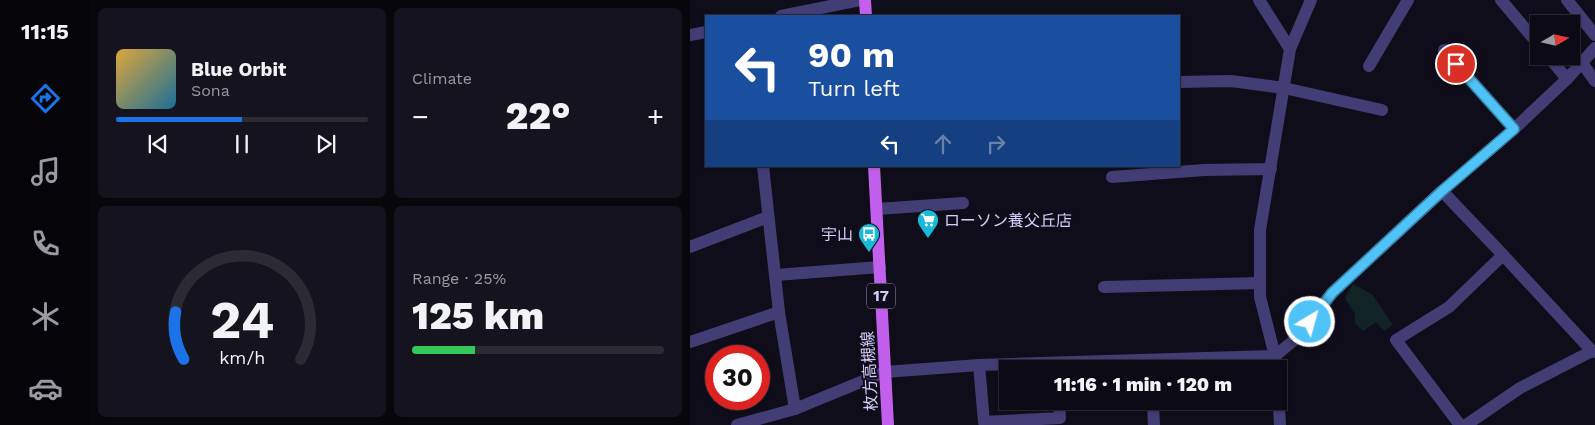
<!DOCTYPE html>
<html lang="en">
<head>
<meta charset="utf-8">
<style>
  :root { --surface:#0c0a14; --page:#15131d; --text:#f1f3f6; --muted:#9a9aa0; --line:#2c2b34; --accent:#1a73e8 }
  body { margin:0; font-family:"Work Sans","Noto Sans JP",sans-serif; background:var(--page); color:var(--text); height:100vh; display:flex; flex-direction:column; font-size:19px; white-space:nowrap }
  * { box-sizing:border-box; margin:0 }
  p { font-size:16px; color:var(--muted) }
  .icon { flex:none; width:28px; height:28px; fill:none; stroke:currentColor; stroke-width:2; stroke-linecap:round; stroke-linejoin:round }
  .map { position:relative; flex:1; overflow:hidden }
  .details { display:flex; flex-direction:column; gap:8px; padding:8px; background:#07060b; width:600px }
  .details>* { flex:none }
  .hud { position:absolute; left:15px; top:15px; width:475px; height:152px; border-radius:0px; box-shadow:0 1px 4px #0004,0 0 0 1px var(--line); background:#1a4fa0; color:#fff; overflow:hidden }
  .needle { width:32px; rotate:81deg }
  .controls { position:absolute; left:840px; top:15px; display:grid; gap:10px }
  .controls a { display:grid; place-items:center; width:50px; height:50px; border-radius:0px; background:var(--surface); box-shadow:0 1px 4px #0004,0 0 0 1px var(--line); font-size:25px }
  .speed { position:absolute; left:15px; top:345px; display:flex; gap:10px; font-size:25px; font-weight:700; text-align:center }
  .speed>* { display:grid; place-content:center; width:65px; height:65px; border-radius:50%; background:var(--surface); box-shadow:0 1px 4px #0004,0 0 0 1px var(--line); line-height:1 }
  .speed .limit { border:8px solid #d22; background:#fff; color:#111 }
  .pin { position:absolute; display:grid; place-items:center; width:42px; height:42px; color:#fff; margin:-21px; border:2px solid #fff; border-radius:50%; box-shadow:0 1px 5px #0007 }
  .me { position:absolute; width:55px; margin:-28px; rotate:37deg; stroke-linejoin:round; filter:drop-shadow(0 0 4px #0008) }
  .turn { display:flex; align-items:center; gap:18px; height:105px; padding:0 20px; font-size:22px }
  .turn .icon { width:65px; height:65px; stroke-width:2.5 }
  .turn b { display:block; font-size:35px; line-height:42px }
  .lanes { display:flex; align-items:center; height:48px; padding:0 20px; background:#0003; justify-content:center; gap:25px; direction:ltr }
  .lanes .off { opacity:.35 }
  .big { font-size:38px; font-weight:800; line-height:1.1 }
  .details .tile { flex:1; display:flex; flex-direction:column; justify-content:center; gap:8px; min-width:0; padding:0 18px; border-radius:8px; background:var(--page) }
  .details .dial { align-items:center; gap:0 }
  .dial svg { height:130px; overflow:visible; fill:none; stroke:var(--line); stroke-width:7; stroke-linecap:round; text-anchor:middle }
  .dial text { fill:var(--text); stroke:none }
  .song { display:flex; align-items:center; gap:15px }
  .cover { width:60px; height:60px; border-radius:8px; background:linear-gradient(135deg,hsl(40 70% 55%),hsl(200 70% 35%)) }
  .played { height:5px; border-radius:2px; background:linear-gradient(90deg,var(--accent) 50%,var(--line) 50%) }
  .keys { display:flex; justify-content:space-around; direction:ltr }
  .heat { display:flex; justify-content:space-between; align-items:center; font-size:28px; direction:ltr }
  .charge { height:8px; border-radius:4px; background:linear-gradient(90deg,#34c759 25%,var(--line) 0) }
  .details .tiles { flex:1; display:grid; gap:8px; grid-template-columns:repeat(2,1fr) }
  .trip { position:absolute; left:309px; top:360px; width:288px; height:50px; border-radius:0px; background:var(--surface); box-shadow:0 1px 4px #0004,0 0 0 1px var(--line); font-weight:800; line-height:50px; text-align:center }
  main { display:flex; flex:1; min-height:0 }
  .menu { display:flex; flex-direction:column; width:90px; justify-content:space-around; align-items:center; background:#050408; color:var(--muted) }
  .menu .icon { width:35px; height:35px }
  .menu .current { color:var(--accent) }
  .menu b { font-size:22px; color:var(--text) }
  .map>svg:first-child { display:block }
  .green { fill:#112324 }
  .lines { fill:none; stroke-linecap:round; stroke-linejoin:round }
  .minor { stroke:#433d75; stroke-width:12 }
  .major { stroke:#c260ed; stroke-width:12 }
  .route-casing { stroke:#337fa1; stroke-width:12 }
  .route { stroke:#4fc3f7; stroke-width:9 }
  .labels { text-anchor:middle; stroke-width:4; stroke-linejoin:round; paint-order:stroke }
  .shield { fill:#100d1b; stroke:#9a93b6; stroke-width:1 }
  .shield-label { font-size:15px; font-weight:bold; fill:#d5cdf9 }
  .poi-label { font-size:16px; fill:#d5cdf9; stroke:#100d1b; text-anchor:start }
  .street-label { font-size:16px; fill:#d5cdf9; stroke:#100d1b }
</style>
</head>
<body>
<main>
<nav class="menu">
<b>11:15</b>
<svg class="icon current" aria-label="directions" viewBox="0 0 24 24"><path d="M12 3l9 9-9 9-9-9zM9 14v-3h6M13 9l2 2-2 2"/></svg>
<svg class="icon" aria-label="music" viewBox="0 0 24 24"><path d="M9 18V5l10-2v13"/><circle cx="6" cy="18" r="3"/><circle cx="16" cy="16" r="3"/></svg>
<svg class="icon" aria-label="phone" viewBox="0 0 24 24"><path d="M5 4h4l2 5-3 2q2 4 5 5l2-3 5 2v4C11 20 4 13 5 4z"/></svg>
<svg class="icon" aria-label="climate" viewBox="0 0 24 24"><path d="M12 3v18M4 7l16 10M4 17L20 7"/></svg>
<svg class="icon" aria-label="car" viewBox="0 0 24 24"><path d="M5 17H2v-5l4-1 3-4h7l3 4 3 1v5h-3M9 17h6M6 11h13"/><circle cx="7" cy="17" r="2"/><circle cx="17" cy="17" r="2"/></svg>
</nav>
<section class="details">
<div class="tiles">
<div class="tile">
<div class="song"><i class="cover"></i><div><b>Blue Orbit</b><p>Sona</p></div></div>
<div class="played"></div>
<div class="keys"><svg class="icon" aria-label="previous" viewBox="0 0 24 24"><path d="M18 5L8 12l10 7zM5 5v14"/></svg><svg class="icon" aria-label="pause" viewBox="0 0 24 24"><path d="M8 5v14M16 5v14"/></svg><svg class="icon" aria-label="next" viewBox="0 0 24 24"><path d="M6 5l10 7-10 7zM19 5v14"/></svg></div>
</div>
<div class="tile"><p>Climate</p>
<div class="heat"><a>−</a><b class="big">22°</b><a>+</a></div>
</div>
<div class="tile dial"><svg viewBox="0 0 100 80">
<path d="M14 69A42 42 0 1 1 86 69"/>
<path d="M14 69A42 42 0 0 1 9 40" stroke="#1a73e8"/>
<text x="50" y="56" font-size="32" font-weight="700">24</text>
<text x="50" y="72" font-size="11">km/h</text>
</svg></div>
<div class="tile"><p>Range · 25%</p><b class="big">125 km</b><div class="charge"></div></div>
</div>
</section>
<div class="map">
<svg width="905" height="425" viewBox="0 0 905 425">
  <rect width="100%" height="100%" fill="#100d1b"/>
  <polygon class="green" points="663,284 682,294 703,325 694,331 686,322 673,331 665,323 665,314 655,298"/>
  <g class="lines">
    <g class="minor">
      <polyline points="569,0 600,49 570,230 570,297 585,356 586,369"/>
      <polyline points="811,0 849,45"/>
      <polyline points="877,0 905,35"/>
      <polyline points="91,16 170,0"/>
      <polyline points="0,35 16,32"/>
      <polyline points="600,49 621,0"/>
      <polyline points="754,50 824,129"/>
      <polyline points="858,56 877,79"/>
      <polyline points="892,63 905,81"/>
      <polyline points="679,66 718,0"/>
      <polyline points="489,82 541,81 594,88 692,110"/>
      <polyline points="73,166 89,312 105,409"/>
      <polyline points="422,177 514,170 581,169"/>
      <polyline points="752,191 813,255"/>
      <polyline points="187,209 273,203"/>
      <polyline points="0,247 78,217"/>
      <polyline points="86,275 190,267"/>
      <polyline points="414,287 570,283"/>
      <polyline points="0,342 89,312"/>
      <polyline points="289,365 294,422 370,418 369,401"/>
      <polyline points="588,391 590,425"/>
      <polyline points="463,406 464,425"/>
      <polyline points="47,425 105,409 195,372 289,365 585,356 609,336 642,293 752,191 824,129 877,79 905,48"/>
      <polyline points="770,425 706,340 759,307 813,255 902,351"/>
      <polyline points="776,425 830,388 902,351 905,352"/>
    </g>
    <g class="major">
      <polyline points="175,0 176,16"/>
      <polyline points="184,166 198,425"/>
    </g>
  </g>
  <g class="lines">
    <g class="route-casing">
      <polyline id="route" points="620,322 642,293 752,191 824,129 766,64"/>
    </g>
    <use href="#route" class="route"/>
  </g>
  <defs>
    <g id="supermarket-pin" transform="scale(1.125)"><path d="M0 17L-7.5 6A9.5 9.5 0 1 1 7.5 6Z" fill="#19b9d9" stroke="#100d1b"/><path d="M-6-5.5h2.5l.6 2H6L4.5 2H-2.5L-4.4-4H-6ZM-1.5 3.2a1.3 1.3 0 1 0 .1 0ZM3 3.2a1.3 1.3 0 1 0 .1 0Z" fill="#fff"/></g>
    <g id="bus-pin" transform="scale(1.125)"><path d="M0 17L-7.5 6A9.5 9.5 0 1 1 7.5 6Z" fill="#19b9d9" stroke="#100d1b"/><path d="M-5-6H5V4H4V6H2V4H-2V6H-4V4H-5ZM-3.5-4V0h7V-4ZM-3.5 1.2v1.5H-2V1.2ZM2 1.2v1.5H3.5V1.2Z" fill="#fff"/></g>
  </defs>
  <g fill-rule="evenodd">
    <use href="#supermarket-pin" x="238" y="220"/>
    <use href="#bus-pin" x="179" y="234"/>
  </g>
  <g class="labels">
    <rect class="shield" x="177" y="283.5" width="28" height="25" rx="4"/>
    <g class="shield-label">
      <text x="191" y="301">17</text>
    </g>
    <g class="poi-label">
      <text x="254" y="226">ローソン養父丘店</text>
      <text x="163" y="240" text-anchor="end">宇山</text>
    </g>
    <g class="street-label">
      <text transform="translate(179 371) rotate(-93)" y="6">枚方高槻線</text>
    </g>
  </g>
</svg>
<div class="controls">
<a><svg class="needle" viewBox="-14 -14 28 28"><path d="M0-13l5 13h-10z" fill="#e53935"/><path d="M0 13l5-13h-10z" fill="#9a9aa0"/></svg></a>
</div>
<div class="speed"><div class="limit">30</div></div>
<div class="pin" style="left:766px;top:64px;background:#d93025"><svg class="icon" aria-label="arrive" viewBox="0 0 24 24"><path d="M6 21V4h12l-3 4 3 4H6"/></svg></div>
<svg class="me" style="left:620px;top:322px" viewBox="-20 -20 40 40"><circle r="17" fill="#4fc3f7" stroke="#fff" stroke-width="3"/><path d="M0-11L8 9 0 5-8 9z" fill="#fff"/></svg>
<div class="trip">11:16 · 1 min · 120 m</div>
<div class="hud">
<div class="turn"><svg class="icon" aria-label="left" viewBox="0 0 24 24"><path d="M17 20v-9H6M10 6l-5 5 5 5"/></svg><div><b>90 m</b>Turn left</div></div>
<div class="lanes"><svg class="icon" aria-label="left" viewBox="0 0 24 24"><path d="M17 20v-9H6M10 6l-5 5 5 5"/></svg><svg class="icon off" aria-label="ahead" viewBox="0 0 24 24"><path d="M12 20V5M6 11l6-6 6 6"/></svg><svg class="icon off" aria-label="right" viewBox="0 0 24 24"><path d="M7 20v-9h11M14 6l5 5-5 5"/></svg></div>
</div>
</div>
</main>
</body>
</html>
